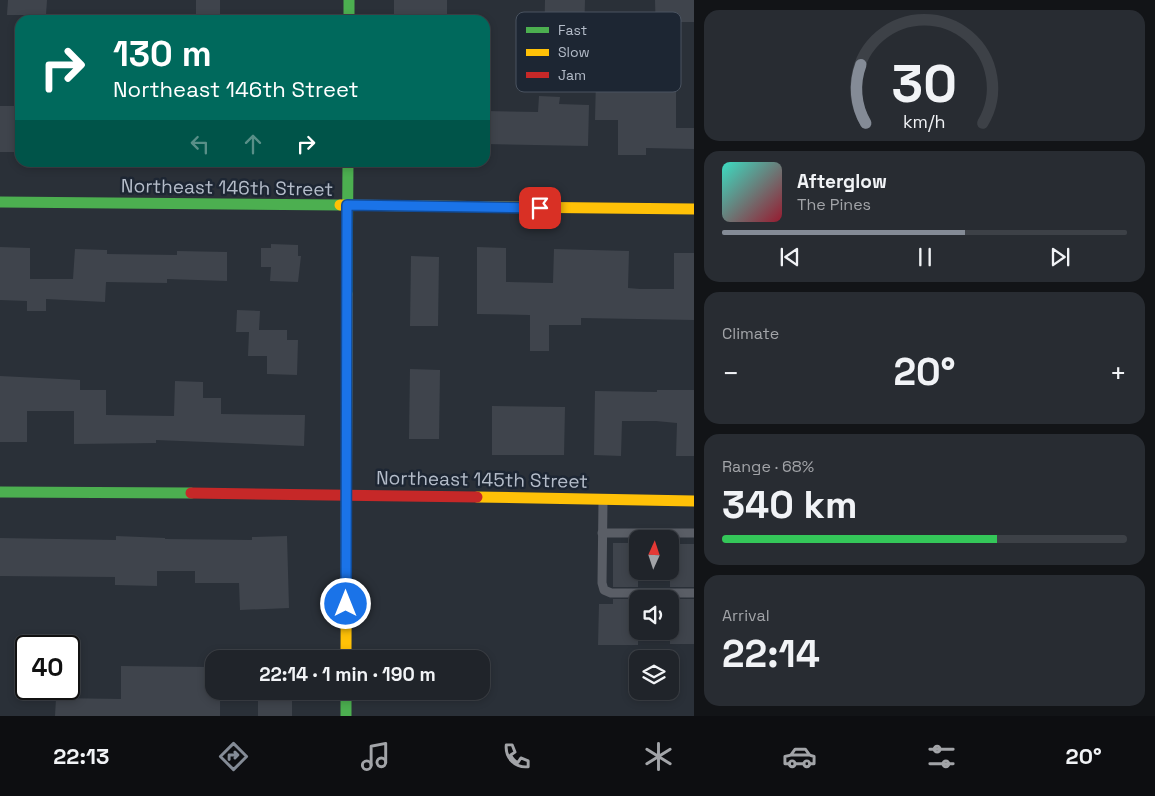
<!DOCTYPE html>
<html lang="en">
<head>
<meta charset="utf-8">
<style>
  :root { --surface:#20242a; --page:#282c32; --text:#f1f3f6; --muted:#a2a4a8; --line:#3d4147; --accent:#848b96 }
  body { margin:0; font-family:"Space Grotesk",sans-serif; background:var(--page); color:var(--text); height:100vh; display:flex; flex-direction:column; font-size:19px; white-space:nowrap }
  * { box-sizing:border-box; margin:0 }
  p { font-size:16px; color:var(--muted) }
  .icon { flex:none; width:28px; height:28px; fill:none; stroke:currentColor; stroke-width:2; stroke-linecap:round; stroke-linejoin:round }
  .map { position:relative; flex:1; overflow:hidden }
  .details { display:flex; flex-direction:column; gap:10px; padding:10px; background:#121417; width:461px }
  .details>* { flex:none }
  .top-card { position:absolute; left:15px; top:15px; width:475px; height:152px; border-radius:15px; box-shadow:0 2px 8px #0003,0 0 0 1px var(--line); background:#00695c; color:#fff; overflow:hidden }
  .needle { width:32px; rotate:3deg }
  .tools { position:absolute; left:629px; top:530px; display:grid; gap:10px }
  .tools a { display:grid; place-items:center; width:50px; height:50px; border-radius:10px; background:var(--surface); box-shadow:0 2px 8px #0003,0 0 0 1px var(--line); font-size:25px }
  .speed { position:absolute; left:15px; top:635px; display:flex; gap:10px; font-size:25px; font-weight:700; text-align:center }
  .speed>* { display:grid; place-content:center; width:65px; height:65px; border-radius:50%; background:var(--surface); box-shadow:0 2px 8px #0003,0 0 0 1px var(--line); line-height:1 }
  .speed .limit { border:2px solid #111; border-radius:8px; background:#fff; color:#111 }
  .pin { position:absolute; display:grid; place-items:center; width:42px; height:42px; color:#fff; margin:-21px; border-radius:10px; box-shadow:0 2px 8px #0006 }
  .me { position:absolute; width:55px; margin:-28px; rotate:0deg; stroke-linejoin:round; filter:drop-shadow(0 0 4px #0008) }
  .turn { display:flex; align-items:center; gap:18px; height:105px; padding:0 15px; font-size:22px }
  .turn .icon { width:65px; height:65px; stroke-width:2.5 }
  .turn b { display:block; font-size:35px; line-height:42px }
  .lanes { display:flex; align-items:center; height:48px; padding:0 15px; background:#0003; justify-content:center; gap:25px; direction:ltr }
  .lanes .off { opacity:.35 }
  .big { font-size:38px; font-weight:600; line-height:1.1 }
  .details .card { flex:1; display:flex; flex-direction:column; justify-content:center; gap:8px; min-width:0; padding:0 18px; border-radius:15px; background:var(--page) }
  .details .dial { align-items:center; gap:0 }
  .dial svg { height:130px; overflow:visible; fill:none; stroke:var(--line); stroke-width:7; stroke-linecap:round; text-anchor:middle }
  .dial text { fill:var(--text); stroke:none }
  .song { display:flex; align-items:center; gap:15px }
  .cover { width:60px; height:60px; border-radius:8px; background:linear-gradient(135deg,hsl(170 70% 55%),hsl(350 70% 35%)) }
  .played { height:5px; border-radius:2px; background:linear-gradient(90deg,var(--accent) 60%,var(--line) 60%) }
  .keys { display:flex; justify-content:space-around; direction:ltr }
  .heat { display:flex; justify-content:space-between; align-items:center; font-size:28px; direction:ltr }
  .charge { height:8px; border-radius:4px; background:linear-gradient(90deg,#34c759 68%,var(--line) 0) }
  .trip { position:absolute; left:205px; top:650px; width:285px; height:50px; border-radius:15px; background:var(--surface); box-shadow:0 2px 8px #0003,0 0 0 1px var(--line); font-weight:600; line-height:50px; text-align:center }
  .menu { display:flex; height:80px; justify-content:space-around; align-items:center; background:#0d0e11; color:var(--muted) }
  .menu .icon { width:35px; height:35px }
  .menu .active { color:var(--accent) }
  .menu b { font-size:22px; color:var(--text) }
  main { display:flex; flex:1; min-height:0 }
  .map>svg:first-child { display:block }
  .building { fill:#3f444c }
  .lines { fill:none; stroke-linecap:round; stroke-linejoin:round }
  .lane { stroke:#5a5e66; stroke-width:9 }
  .fast { stroke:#4caf50; stroke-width:11 }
  .slow { stroke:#ffc107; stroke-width:11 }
  .jam { stroke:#c62828; stroke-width:11 }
  .route-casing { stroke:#114b97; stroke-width:12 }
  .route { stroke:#1a73e8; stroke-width:9 }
  .labels { text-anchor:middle; stroke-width:5; stroke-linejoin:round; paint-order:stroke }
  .street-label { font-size:19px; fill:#b4bcc9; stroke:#1d2633 }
  .key { fill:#1d2633; stroke:#4a5360; stroke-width:1 }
  .key-label { font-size:14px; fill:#b4bcc9 }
</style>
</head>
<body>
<main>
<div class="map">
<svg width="694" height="716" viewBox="0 0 694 716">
  <rect width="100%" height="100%" fill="#2a3038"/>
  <g class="building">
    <polygon points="8,0 47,0 46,15 7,15"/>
    <rect x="196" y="0" width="24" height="20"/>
    <polygon points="394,0 447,0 447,17 431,17 431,20 394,20"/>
    <polygon points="545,0 585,0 584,38 561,38 561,47 544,48"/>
    <polygon points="655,0 694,0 694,22 680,22 680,38 656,39"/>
    <polygon points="596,78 631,79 630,85 676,85 676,128 694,128 694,149 646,148 646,155 618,155 618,120 595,120"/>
    <polygon points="539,96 560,97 559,104 589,105 588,146 485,144 485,111 538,112"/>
    <rect x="0" y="106" width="20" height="46"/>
    <polygon points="271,244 298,245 298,256 301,256 298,282 270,281 271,267 261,267 261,248 271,248"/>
    <polygon points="0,247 30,248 30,279 73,279 75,249 107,250 107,254 177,255 177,251 227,252 227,281 167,279 167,283 106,282 105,302 46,299 46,311 27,311 27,301 0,300"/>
    <polygon points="477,247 506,248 506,282 553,283 554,249 629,251 628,288 640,289 674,289 674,253 694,253 694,320 581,318 581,325 549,325 549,351 530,351 530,315 477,314"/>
    <polygon points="411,256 439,257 438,326 410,326"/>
    <polygon points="237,310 260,311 259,330 287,330 287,340 298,340 297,375 267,374 267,356 248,356 249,332 236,332"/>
    <polygon points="410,369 440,370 439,439 409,439"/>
    <polygon points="0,376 80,380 80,390 106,390 106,415 174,416 175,381 203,382 203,398 221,398 221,414 305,415 304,446 156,440 156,443 74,444 74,411 27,411 27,442 0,442"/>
    <polygon points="657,390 694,390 694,456 676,456 677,423 656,421 622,421 621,456 594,455 595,391 657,392"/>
    <polygon points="492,406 565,407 564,455 492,455"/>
    <polygon points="116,536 165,538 165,539 252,540 252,537 287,536 289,608 240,610 239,583 195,583 195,571 157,571 157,586 115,585 115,577 0,576 0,538 116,540"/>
    <rect x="613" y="543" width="25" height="44"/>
    <rect x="670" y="544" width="24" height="43"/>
    <polygon points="613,599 638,599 638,645 598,645 599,604 613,604"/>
    <rect x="670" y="599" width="24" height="45"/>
    <polygon points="121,666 210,667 209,682 214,682 214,691 220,691 220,716 55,716 56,698 121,699"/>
    <rect x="258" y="691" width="34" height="25"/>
  </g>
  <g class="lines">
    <g class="lane">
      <polyline points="603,501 602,583 604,590 611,593 694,593"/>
      <polyline points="602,533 694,533"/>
    </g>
    <g class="fast">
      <polyline points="349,0 349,20"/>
      <polyline points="0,202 340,205"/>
      <polyline points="347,294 348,162"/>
      <polyline points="0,492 191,493"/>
      <polyline points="346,691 346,716"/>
    </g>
    <g class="slow">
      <polyline points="340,205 694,209"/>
      <polyline points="477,497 694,501"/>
      <polyline points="346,659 347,294"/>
    </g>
    <polyline class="jam" points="191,493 477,497"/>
  </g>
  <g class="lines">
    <g class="route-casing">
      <polyline id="route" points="346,604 347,205 540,208"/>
    </g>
    <use href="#route" class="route"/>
  </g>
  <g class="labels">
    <g class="street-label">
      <text transform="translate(227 187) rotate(1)" y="7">Northeast 146th Street</text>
      <text transform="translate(482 479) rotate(1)" y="7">Northeast 145th Street</text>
    </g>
  </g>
  <rect x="516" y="12" width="165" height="80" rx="8" class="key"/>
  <rect x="526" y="27" width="23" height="6" fill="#4caf50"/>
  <rect x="526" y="49" width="23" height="7" fill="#ffc107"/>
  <rect x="526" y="72" width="23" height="6" fill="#c62828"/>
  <g class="key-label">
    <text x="558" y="35">Fast</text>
    <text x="558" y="57">Slow</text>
    <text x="558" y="80">Jam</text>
  </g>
</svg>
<div class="tools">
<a><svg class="needle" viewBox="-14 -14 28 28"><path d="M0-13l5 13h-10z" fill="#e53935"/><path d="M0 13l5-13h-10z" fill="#a2a4a8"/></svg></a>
<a><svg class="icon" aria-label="sound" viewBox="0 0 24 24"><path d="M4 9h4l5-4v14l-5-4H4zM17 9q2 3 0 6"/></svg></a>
<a><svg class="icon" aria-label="layers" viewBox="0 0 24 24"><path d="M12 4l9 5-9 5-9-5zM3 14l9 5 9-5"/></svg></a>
</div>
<div class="speed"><div class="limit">40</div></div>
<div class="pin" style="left:540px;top:208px;background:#d93025"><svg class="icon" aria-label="arrive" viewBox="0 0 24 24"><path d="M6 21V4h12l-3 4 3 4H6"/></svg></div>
<svg class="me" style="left:346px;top:604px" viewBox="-20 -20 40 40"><circle r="17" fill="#1a73e8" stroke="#fff" stroke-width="3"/><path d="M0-11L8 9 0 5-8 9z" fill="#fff"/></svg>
<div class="trip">22:14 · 1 min · 190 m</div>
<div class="top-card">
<div class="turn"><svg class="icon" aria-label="right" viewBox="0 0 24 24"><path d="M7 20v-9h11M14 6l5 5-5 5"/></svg><div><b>130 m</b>Northeast 146th Street</div></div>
<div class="lanes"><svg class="icon off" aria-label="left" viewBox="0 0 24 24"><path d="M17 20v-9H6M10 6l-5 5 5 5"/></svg><svg class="icon off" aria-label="ahead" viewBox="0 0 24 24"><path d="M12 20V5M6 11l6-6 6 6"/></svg><svg class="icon" aria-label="right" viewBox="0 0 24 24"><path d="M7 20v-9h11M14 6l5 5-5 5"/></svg></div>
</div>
</div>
<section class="details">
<div class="card dial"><svg viewBox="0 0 100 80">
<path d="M14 69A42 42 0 1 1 86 69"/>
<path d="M14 69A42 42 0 0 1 11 33" stroke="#848b96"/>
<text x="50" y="56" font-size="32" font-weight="700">30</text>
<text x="50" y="72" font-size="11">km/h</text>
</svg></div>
<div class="card">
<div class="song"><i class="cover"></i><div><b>Afterglow</b><p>The Pines</p></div></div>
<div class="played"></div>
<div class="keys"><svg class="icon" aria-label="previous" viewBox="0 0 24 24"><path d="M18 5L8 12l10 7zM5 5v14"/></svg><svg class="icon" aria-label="pause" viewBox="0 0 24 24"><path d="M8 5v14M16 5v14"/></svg><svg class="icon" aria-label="next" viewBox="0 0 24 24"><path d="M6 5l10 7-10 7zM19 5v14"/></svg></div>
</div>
<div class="card"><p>Climate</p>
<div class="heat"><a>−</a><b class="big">20°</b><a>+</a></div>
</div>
<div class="card"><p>Range · 68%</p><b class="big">340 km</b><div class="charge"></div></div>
<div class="card"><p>Arrival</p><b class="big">22:14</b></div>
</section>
</main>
<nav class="menu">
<b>22:13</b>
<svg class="icon active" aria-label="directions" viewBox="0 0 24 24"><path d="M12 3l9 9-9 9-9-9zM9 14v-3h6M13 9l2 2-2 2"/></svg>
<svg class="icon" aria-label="music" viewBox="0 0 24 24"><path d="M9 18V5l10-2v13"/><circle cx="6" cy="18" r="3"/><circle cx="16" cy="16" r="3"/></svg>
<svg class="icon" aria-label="phone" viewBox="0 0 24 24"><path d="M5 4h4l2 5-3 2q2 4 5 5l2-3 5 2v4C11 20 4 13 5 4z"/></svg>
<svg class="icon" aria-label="climate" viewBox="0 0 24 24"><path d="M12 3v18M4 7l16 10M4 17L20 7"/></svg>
<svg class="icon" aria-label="car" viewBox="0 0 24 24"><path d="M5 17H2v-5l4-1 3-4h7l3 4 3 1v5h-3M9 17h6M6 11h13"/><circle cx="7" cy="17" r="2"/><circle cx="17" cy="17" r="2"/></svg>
<svg class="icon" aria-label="filters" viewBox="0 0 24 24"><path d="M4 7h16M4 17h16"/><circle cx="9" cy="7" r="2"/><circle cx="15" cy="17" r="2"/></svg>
<b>20°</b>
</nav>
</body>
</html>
